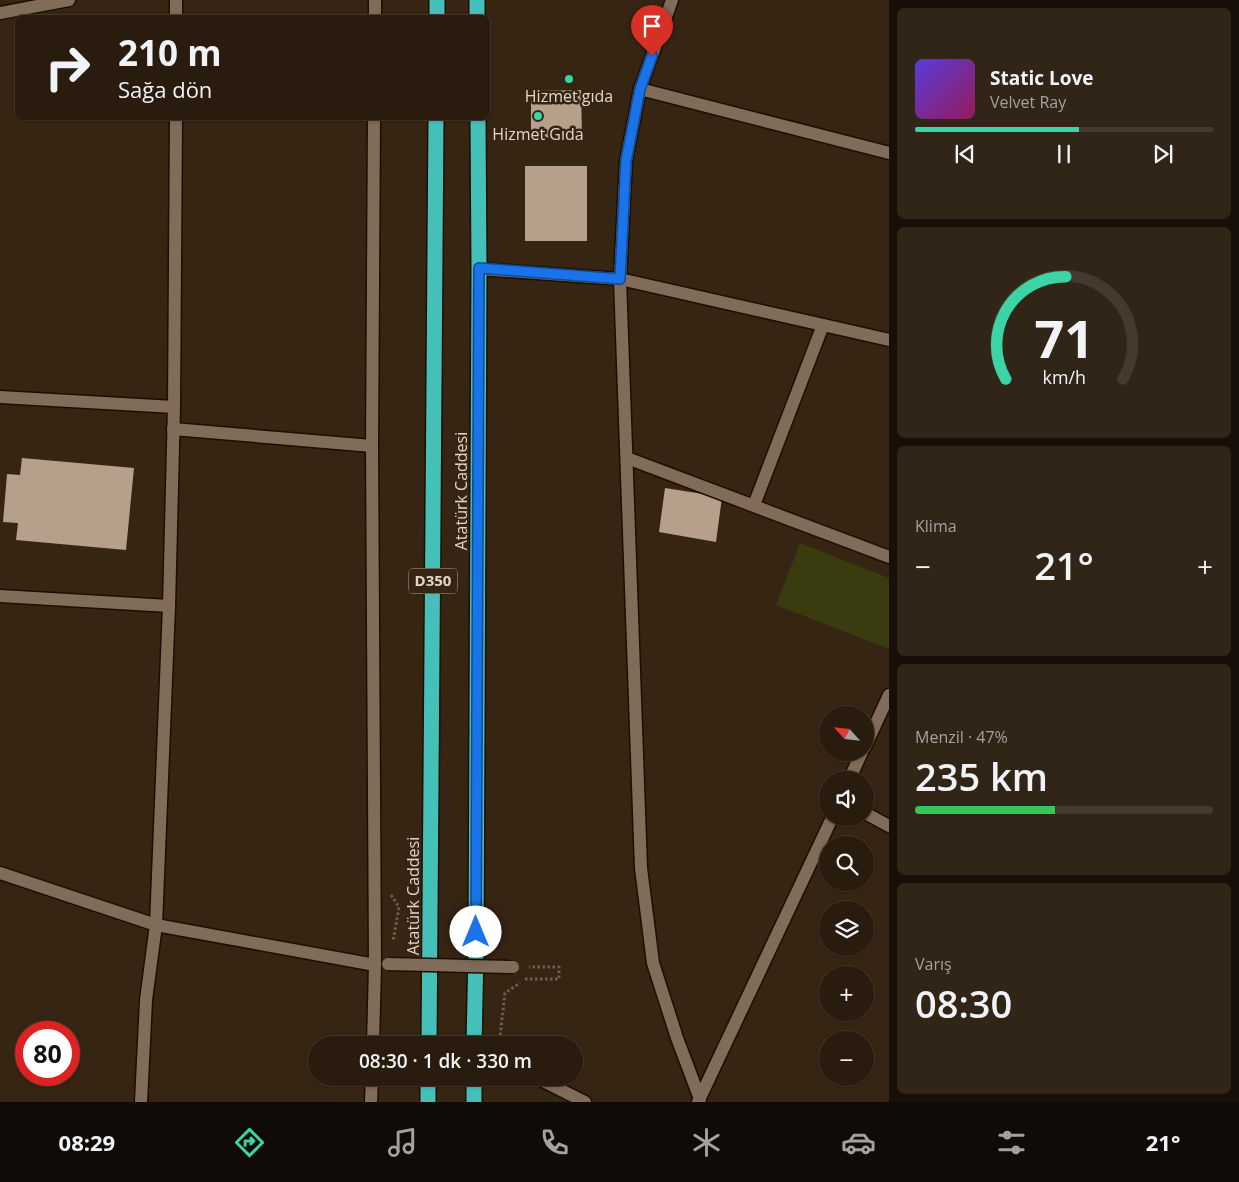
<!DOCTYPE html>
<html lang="tr">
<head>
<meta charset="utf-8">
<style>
  :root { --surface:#291c0f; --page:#312518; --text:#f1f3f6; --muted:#a5a19e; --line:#453a2f; --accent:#3ad4a5 }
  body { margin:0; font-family:"Open Sans",sans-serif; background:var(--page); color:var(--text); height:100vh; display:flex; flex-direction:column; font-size:19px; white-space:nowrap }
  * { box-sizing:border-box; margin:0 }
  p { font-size:16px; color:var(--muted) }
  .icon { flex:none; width:28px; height:28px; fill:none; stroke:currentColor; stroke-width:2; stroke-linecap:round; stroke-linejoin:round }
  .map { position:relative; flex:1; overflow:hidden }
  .side { display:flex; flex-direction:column; gap:8px; padding:8px; background:#170f08; width:350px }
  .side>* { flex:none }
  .hud { position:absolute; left:15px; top:15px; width:475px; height:105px; border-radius:8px; box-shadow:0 1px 4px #0004,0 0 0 1px var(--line); background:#291c0f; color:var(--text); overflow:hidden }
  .needle { width:32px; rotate:297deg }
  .fabs { position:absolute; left:819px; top:706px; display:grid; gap:10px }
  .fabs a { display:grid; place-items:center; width:55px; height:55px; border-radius:50%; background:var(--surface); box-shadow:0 1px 4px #0004,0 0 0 1px var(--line); font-size:25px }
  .speed { position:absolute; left:15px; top:1021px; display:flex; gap:10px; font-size:25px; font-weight:700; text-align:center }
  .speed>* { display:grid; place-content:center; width:65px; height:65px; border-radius:50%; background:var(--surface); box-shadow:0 1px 4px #0004,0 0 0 1px var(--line); line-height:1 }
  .speed .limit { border:8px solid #d22; background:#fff; color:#111 }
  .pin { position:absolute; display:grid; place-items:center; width:42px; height:42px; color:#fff; margin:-51px -21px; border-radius:50% 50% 50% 0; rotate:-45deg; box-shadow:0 0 5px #0007 }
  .pin .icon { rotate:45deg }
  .me { position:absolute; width:55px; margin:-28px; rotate:0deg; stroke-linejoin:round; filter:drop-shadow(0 0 4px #0008) }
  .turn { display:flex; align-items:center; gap:18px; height:105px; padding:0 20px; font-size:22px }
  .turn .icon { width:65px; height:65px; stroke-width:2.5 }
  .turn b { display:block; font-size:35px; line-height:42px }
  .big { font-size:38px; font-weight:600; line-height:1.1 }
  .side .card { flex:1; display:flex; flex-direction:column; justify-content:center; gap:8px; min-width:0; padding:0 18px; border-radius:8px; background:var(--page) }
  .side .dial { align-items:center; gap:0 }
  .dial svg { height:130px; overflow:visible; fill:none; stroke:var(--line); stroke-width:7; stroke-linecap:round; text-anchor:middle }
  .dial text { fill:var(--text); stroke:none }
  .song { display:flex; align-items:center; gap:15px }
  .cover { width:60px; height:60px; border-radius:8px; background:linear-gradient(135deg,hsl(250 70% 55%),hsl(330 70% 35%)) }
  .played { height:5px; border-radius:2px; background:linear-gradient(90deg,var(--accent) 55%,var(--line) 55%) }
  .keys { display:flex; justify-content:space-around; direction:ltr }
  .heat { display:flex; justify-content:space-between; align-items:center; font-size:28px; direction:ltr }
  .charge { height:8px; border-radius:4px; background:linear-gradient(90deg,#34c759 47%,var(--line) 0) }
  .trip { position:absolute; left:308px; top:1036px; width:275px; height:50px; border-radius:25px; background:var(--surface); box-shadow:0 1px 4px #0004,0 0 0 1px var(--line); font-weight:600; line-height:50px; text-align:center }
  .tab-bar { display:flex; height:80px; justify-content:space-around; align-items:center; background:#100b06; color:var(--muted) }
  .tab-bar .icon { width:35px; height:35px }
  .tab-bar .on { color:var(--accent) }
  .tab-bar b { font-size:22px; color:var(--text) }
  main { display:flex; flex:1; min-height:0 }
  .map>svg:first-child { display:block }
  .green { fill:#393c0e }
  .building { fill:#b6a08c }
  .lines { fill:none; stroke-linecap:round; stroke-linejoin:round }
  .street-casing { stroke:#1e0e01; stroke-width:15 }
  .highway-casing { stroke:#1e0e01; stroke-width:18 }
  .path { stroke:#6f5f50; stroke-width:3; stroke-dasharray:2.5 2.5; stroke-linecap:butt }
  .street { stroke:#816c5a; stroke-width:12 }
  .highway { stroke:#45c0b9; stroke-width:15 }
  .street-bridge-casing { stroke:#1e0e01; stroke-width:15; stroke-linecap:butt }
  .street-bridge { stroke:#816c5a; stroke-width:12 }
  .route-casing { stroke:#114b97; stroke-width:12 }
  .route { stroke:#1a73e8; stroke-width:9 }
  .poi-dot { fill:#3ad4a5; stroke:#372514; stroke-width:2 }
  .labels { text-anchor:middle; stroke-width:5; stroke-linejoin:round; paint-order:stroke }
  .shield { fill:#372514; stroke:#aea094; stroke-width:1 }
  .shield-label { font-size:15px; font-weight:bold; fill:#e1d5cb }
  .poi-label { font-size:16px; fill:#e1d5cb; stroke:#372514 }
  .street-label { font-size:16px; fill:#e1d5cb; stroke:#372514 }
</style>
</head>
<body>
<main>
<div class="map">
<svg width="889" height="1102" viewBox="0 0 889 1102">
  <rect width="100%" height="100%" fill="#372514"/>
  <polygon class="green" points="800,543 889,578 889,649 776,605"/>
  <g class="building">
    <polygon points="581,90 582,137 531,138 531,91"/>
    <rect x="525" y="166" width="62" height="75"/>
    <polygon points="22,458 134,468 126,550 16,540 18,523 3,522 7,474 20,475"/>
    <polygon points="665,488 722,497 716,542 659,532"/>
  </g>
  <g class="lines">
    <g class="street-casing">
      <g id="street">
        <polyline points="672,0 640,89 626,161 620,279 641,868 653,963 677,1038 700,1099"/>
        <polyline points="0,13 69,0"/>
        <polyline points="176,18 176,0"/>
        <polyline points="375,18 375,0"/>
        <polyline points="640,89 889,153"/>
        <polyline points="479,269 620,279 889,340"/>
        <polyline points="0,397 174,407"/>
        <polyline points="173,429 372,446"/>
        <polyline points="627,458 889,557"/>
        <polyline points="754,505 823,325"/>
        <polyline points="0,596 169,606"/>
        <polyline points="865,747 889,695"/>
        <polyline points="849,780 862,752"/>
        <polyline points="865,813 889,826"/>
        <polyline points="0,873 156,925 375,965"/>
        <polyline points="373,1045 375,965 372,446 374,118"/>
        <polyline points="537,1078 585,1102"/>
        <polyline points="141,1102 146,1000 156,925 169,606 174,407 176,118"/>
        <polyline points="371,1102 372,1078"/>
        <polyline points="698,1102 832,818"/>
      </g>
    </g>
    <g class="highway-casing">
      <g id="highway">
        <polyline points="477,0 477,18"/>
        <polyline points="437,18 437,0"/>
        <polyline points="429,1045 436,118"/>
        <polyline points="474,1045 476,951 479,269 478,118"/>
        <polyline points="428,1102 428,1078"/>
        <polyline points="474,1102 474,1078"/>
      </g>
    </g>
    <g class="path">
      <polyline points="391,895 399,907 393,941"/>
      <polyline points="525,979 559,979 559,967 529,967"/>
      <polyline points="499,1045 505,993 520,983"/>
    </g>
    <use href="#street" class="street"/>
    <use href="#highway" class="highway"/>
    <g class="street-bridge-casing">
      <polyline id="street-bridge" points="388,964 513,967"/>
    </g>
    <use href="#street-bridge" class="street-bridge"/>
  </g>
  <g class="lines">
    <g class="route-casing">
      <polyline id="route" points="476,932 479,268 620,279 626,161 640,89 652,56"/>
    </g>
    <use href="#route" class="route"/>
  </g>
  <g class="poi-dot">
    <circle cx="569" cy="79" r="5"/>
    <circle cx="538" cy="116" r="5"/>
  </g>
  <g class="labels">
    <rect class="shield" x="409" y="568.5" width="48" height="25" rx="4"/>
    <g class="shield-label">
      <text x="433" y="586">D350</text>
    </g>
    <g class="poi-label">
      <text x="569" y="102">Hizmet gıda</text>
      <text x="538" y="140">Hizmet Gıda</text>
    </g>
    <g class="street-label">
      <text transform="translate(461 491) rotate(-90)" y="6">Atatürk Caddesi</text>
      <text transform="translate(413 896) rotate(-90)" y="6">Atatürk Caddesi</text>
    </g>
  </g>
</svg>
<div class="fabs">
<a><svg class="needle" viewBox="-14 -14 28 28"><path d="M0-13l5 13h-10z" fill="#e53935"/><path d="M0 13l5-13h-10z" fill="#a5a19e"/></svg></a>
<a><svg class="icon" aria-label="sound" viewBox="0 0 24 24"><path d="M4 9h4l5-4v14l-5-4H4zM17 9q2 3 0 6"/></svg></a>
<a><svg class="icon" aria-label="search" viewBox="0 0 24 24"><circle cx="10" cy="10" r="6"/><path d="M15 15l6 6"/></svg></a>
<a><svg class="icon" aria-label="layers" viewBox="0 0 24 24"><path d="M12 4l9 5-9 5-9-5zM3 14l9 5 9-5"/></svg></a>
<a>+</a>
<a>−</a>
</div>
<div class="speed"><div class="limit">80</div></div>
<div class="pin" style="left:652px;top:56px;background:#d93025"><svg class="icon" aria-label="arrive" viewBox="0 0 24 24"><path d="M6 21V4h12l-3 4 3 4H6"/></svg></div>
<svg class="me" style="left:476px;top:932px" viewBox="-20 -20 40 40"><circle r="19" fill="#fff"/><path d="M0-13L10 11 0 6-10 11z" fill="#1a73e8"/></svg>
<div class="trip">08:30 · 1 dk · 330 m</div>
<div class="hud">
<div class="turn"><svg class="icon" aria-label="right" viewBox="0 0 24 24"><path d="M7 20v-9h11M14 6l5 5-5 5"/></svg><div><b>210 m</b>Sağa dön</div></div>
</div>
</div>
<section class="side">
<div class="card">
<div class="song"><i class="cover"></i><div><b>Static Love</b><p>Velvet Ray</p></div></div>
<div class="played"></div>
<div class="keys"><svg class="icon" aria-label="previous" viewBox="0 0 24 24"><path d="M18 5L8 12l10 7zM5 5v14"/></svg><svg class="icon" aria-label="pause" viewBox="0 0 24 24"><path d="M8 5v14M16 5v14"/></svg><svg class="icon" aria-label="next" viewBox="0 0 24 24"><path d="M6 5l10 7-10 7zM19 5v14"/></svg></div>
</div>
<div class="card dial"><svg viewBox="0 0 100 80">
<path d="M14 69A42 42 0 1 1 86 69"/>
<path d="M14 69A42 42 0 0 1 51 6" stroke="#3ad4a5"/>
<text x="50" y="56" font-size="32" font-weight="700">71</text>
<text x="50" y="72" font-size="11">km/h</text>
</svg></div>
<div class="card"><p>Klima</p>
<div class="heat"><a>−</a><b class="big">21°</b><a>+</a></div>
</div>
<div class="card"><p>Menzil · 47%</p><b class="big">235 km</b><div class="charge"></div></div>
<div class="card"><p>Varış</p><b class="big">08:30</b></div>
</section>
</main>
<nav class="tab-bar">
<b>08:29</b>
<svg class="icon on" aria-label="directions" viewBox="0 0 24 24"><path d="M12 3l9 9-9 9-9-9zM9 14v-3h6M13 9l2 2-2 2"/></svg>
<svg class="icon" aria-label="music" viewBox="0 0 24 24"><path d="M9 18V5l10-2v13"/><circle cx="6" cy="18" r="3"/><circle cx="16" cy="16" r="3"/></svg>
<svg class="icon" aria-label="phone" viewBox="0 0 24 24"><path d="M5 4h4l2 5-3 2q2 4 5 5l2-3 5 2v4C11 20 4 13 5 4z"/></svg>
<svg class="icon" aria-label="climate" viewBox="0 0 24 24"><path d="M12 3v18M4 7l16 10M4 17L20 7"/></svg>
<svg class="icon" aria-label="car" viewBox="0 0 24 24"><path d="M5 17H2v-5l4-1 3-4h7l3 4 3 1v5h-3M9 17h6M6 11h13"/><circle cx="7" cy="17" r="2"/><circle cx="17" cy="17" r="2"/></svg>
<svg class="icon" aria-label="filters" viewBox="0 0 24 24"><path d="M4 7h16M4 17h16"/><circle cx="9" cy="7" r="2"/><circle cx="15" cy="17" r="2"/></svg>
<b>21°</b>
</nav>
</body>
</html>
